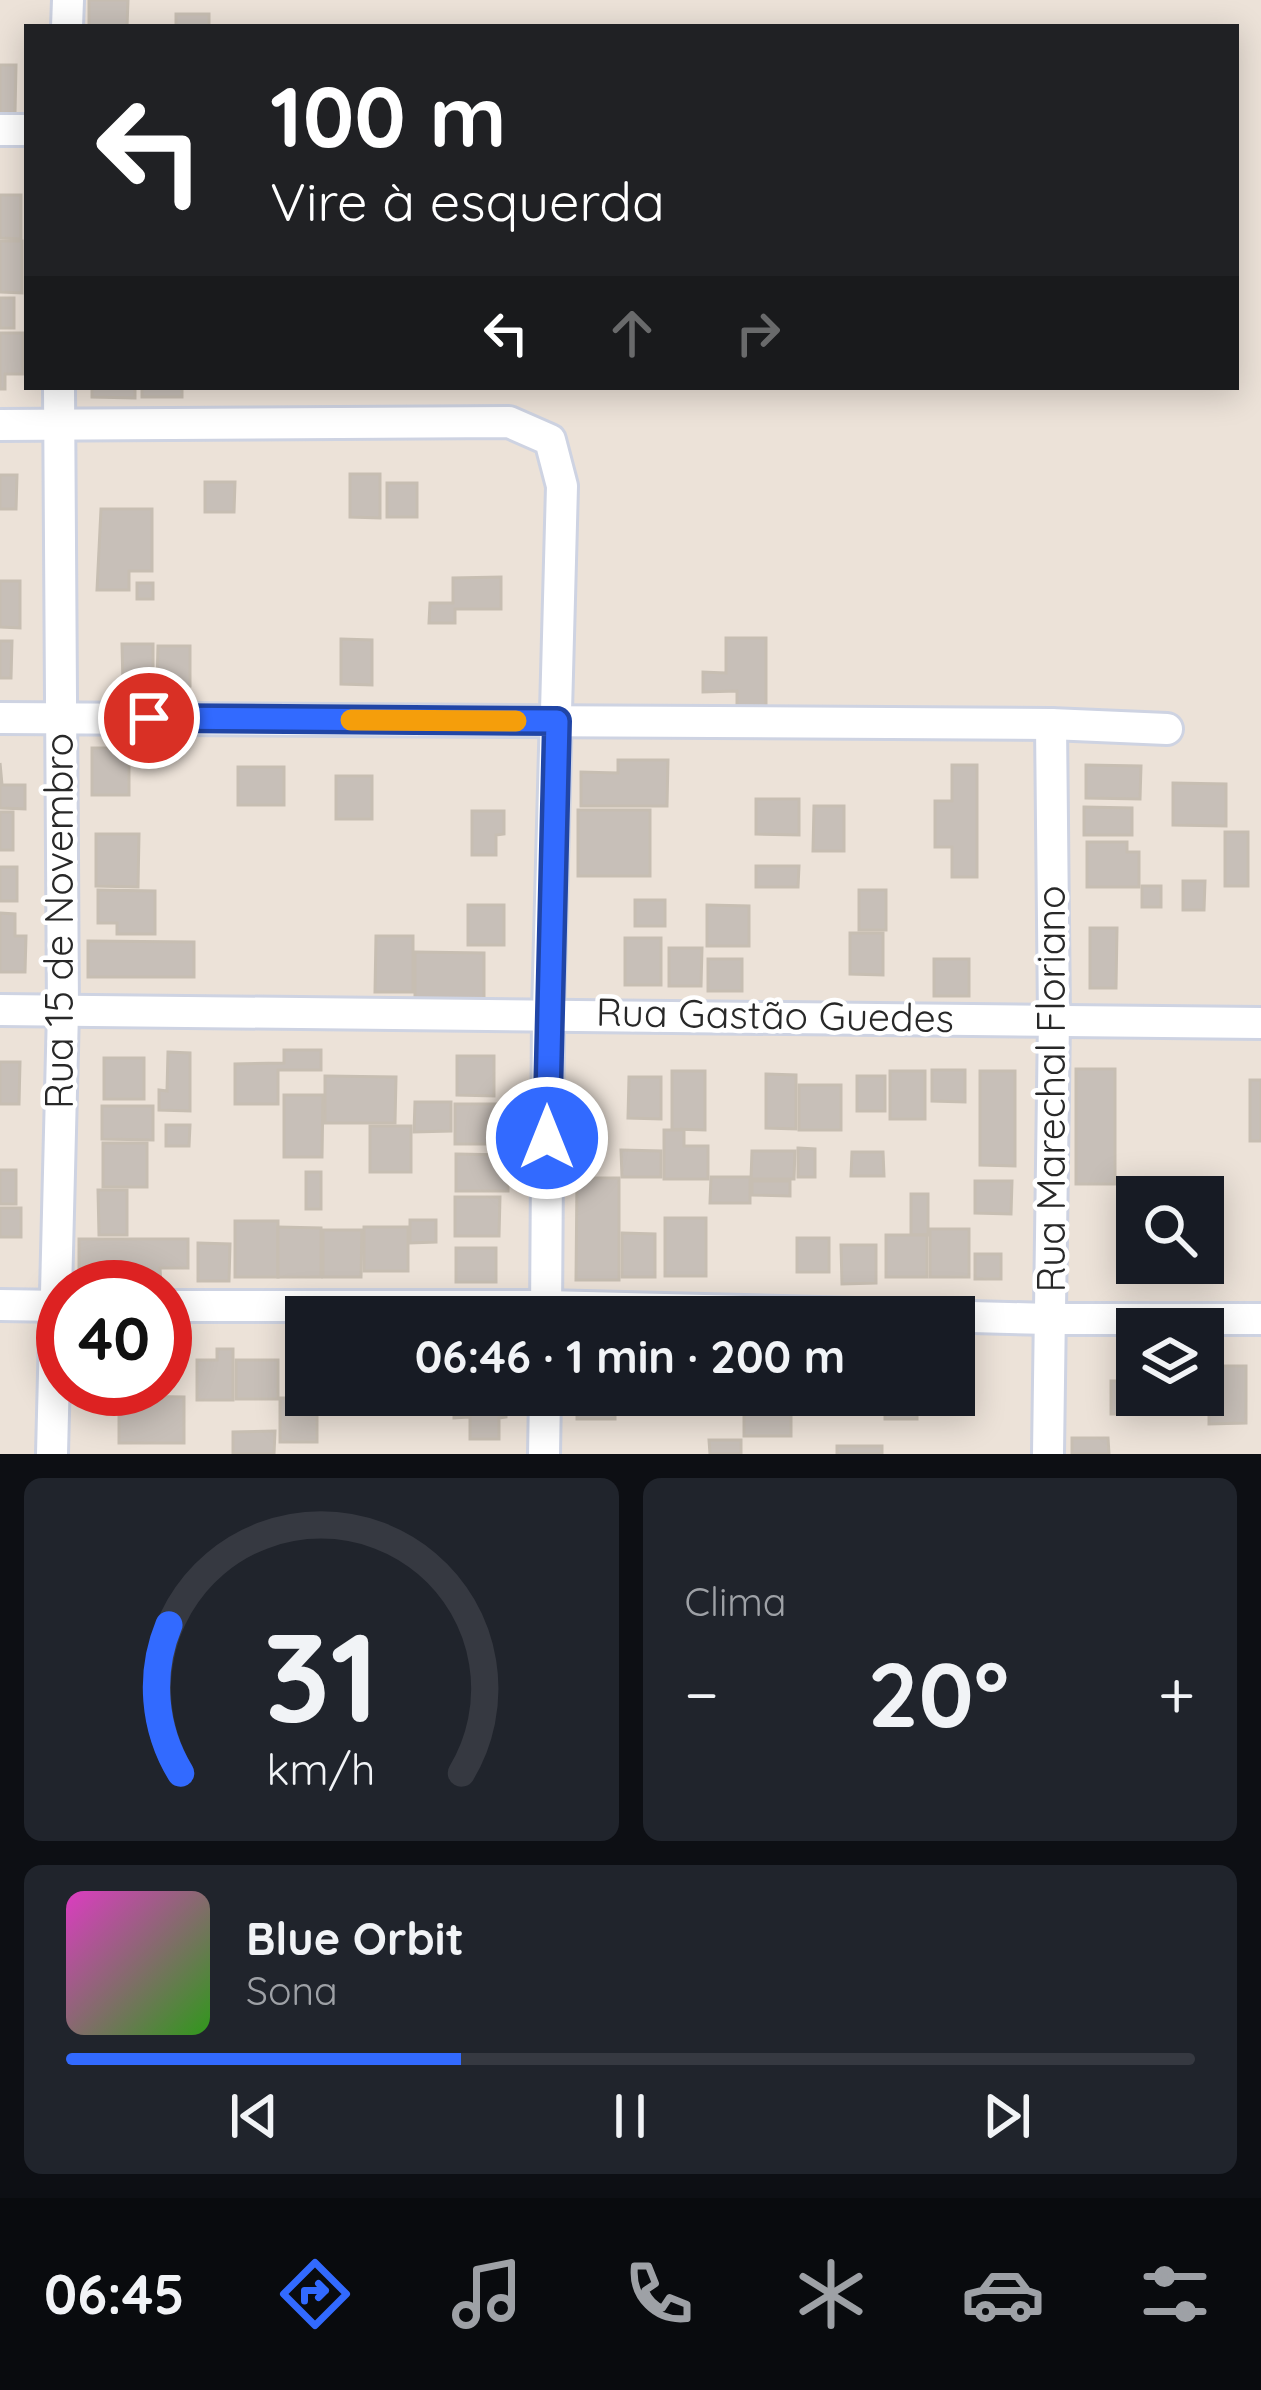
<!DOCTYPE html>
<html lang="pt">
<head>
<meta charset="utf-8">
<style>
  :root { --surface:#171b24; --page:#20242c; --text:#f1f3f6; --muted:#9ea1a6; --line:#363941; --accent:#326aff }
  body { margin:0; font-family:Quicksand,sans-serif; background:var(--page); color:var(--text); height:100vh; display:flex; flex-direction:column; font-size:45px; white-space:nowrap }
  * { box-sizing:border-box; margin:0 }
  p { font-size:39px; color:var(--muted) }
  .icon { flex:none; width:66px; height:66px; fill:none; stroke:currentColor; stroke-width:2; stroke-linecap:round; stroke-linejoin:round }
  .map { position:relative; height:1454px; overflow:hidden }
  .details { display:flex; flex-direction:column; gap:24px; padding:24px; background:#0d0f14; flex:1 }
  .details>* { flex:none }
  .banner { position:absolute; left:24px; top:24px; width:1215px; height:366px; border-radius:0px; box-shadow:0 6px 30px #0003; background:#202124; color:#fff; overflow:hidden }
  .tools { position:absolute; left:1116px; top:1176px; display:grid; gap:24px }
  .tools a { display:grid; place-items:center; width:108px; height:108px; border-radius:0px; background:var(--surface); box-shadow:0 6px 30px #0003; font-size:60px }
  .speed { position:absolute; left:36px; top:1260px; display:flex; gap:24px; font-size:60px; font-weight:700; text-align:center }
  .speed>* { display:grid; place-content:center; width:156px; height:156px; border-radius:50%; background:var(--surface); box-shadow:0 6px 30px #0003; line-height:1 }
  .speed .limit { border:18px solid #d22; background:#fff; color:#111 }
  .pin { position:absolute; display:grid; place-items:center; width:102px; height:102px; color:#fff; margin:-51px; border:6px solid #fff; border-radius:50%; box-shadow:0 3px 12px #0007 }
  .me { position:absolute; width:132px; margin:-66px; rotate:0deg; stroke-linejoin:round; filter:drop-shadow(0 0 9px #0008) }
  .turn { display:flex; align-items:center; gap:42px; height:252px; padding:0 48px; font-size:54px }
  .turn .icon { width:156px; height:156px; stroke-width:2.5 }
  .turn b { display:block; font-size:84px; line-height:102px }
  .lanes { display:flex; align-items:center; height:114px; padding:0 48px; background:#0003; justify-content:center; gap:60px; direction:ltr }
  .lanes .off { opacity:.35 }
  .big { font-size:90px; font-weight:700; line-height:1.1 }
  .details .card { flex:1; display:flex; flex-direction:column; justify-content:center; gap:18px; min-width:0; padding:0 42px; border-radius:18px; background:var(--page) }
  .details .dial { align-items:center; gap:0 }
  .dial svg { height:312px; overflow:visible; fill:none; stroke:var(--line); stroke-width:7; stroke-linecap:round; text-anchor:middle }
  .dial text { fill:var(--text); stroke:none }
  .song { display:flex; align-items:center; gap:36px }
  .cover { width:144px; height:144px; border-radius:18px; background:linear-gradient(135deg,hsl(310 70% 55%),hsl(110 70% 35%)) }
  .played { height:12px; border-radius:6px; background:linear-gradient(90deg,var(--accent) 35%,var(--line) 35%) }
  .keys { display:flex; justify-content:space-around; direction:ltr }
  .heat { display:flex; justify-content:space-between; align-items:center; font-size:66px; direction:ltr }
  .details .tiles { flex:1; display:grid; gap:24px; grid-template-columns:1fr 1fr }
  .card:last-child { grid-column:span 2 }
  .trip { position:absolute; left:285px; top:1296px; width:690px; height:120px; border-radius:0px; background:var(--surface); box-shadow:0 6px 30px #0003; font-weight:700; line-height:120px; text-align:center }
  .tab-bar { display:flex; height:192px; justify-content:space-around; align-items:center; background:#090b0e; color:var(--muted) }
  .tab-bar .icon { width:84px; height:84px }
  .tab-bar .current { color:var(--accent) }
  .tab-bar b { font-size:54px; color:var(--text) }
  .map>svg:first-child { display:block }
  .building { fill:#c7bfb8; stroke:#c7beb2; stroke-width:3 }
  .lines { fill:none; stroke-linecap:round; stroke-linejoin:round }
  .minor-casing { stroke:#ced3e2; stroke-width:36 }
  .minor { stroke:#fff; stroke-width:30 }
  .route-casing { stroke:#2045a6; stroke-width:30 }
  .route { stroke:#326aff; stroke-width:21 }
  .slow { stroke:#f59e0b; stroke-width:21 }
  .labels { text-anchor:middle; stroke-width:9; stroke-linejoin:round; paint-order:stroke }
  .street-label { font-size:39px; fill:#282828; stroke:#fff }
</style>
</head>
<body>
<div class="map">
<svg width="1261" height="1454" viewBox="0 0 1261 1454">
  <rect width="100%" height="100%" fill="#ece2d8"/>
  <g class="building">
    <polygon points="89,0 128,0 127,27 89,27"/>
    <rect x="176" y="14" width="33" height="13"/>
    <polygon points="0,65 16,65 15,113 0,113"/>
    <polygon points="0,195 21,195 21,239 0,238"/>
    <polygon points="0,241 22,241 22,293 0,292"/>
    <rect x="0" y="298" width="14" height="30"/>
    <polygon points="0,333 23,333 23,374 5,374 5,389 0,389"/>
    <polygon points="92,387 135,387 135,398 92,397"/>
    <rect x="142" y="387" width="40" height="10"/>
    <polygon points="350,474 380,474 380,518 350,517"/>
    <polygon points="0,475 17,475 16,509 0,509"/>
    <polygon points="205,482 235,482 234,512 205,512"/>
    <rect x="387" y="483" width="30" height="34"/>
    <polygon points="101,509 152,509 152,571 129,571 129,590 97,590"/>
    <polygon points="501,577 501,609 455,609 455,623 429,623 430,603 453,603 453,578"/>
    <polygon points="0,581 20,581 20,628 0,627"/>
    <rect x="137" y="583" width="16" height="16"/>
    <polygon points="726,638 766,638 766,710 737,710 737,691 703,692 703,672 726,673"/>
    <polygon points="341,639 372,640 372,685 341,684"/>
    <polygon points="0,641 12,641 11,678 0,678"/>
    <polygon points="122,644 153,644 153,686 123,685"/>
    <polygon points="158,646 190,646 190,686 157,685"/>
    <rect x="92" y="748" width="37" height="47"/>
    <polygon points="618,760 668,760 667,806 581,806 581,772 618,773"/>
    <polygon points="0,763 2,785 25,785 25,809 0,808"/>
    <polygon points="952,765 977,765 977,877 952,877 952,847 935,847 935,801 952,801"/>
    <polygon points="1086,765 1141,766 1140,799 1086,798"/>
    <rect x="238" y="767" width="46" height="38"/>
    <rect x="336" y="776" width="36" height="43"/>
    <polygon points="1173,783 1226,784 1226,826 1173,825"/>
    <polygon points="756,799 799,799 799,835 756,834"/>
    <polygon points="814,806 844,806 844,851 813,851"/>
    <polygon points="1084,807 1132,808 1132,835 1084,835"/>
    <rect x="578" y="810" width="72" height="66"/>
    <polygon points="472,811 504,811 504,834 496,835 496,855 472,855"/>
    <rect x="0" y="812" width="13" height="38"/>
    <rect x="1225" y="832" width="23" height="54"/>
    <polygon points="96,834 139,834 138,887 96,886"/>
    <polygon points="1087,842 1127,842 1127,852 1139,852 1139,887 1087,887"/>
    <polygon points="756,866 799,866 798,887 756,887"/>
    <rect x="0" y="867" width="17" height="34"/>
    <polygon points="1183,881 1205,881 1204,910 1183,910"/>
    <rect x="1142" y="886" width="19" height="21"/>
    <polygon points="98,890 155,891 155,934 117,934 117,923 98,923"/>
    <rect x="859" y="890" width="27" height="40"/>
    <rect x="635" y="900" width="30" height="26"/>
    <rect x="468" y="905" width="36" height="40"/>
    <polygon points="707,905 749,906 749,946 707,946"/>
    <polygon points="0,913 15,914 15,936 26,936 25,972 0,972"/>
    <polygon points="1090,928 1117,928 1116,988 1090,988"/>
    <polygon points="850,933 883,933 883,975 850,974"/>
    <polygon points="376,936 413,936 413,992 375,992"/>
    <rect x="625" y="938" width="36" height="47"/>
    <polygon points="88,941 194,942 194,977 88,977"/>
    <polygon points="669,948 702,948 701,986 669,986"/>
    <polygon points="415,952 484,953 484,1000 415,1000"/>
    <rect x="708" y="959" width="34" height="32"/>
    <rect x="934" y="959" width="35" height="37"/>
    <polygon points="284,1050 321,1050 321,1070 278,1070 278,1104 235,1104 235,1064 284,1063"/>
    <polygon points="168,1052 190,1053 190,1111 159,1110 159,1090 167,1091"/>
    <polygon points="457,1056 494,1056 494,1096 457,1095"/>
    <rect x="104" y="1058" width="40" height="41"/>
    <polygon points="0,1062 20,1062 19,1104 0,1104"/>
    <rect x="1076" y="1069" width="39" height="115"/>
    <polygon points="932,1070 965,1070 965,1102 932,1101"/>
    <polygon points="672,1071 705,1071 705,1130 672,1129"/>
    <rect x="890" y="1071" width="35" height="48"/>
    <polygon points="980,1071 1015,1071 1015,1166 980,1165"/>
    <polygon points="766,1074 796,1075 796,1129 766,1128"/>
    <polygon points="325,1076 396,1077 395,1123 325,1123"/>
    <rect x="857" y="1076" width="28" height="35"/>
    <polygon points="629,1077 661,1077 661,1119 628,1118"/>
    <rect x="1250" y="1080" width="11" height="61"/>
    <rect x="799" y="1085" width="42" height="45"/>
    <polygon points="284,1095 323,1095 322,1157 284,1157"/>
    <polygon points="415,1102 451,1102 451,1131 414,1132"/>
    <rect x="455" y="1104" width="52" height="40"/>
    <polygon points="102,1106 153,1106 153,1140 102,1139"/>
    <polygon points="166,1125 190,1125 189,1146 166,1146"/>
    <rect x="370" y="1126" width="41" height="46"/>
    <polygon points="664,1130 684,1130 684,1146 708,1146 708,1179 664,1179"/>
    <rect x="103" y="1143" width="44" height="44"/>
    <polygon points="798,1148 815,1149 815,1177 798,1177"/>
    <polygon points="621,1150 661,1151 661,1177 622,1177"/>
    <polygon points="752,1151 795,1151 794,1179 751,1179"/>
    <polygon points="852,1152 883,1152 884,1176 851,1176"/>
    <polygon points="456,1154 508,1155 508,1191 456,1191"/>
    <rect x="0" y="1170" width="16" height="34"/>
    <rect x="306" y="1172" width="15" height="37"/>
    <polygon points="711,1177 750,1177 750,1203 710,1203"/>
    <polygon points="577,1178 619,1178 619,1280 576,1280"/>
    <polygon points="752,1181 790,1181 790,1196 752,1195"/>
    <polygon points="975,1181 1012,1181 1011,1214 975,1213"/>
    <polygon points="98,1190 127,1190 127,1235 99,1235"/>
    <rect x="911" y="1194" width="17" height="41"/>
    <polygon points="455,1197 500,1197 499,1236 455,1236"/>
    <rect x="0" y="1208" width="21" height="29"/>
    <rect x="665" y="1218" width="41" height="58"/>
    <polygon points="410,1220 436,1220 436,1242 410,1243"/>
    <rect x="235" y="1221" width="43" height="56"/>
    <polygon points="278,1227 321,1228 321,1277 278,1277"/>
    <rect x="364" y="1227" width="44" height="44"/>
    <rect x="930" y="1229" width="39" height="48"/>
    <polygon points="323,1230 362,1230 361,1277 323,1277"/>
    <polygon points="622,1233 655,1234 655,1277 622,1277"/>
    <rect x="886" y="1235" width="41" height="42"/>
    <rect x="797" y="1238" width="32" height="34"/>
    <polygon points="79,1239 188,1239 188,1268 160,1268 161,1287 79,1284"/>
    <polygon points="198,1243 230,1244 229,1281 198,1281"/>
    <polygon points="841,1245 876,1245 876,1283 842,1284"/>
    <rect x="456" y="1248" width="40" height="34"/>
    <rect x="975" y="1254" width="26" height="25"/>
    <polygon points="217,1349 233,1349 233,1400 197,1400 197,1360 217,1360"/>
    <rect x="236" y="1360" width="42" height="39"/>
    <rect x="954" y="1365" width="10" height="29"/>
    <polygon points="1209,1366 1246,1366 1246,1423 1209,1424"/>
    <polygon points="1111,1381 1137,1381 1140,1414 1111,1414"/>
    <rect x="577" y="1395" width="38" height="24"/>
    <rect x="623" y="1395" width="34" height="9"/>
    <rect x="744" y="1395" width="47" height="41"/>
    <rect x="797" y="1395" width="41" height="19"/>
    <rect x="846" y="1395" width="34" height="14"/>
    <rect x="885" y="1395" width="32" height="24"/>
    <rect x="1157" y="1395" width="44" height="10"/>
    <polygon points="119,1396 184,1397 184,1443 119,1443"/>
    <rect x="280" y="1398" width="37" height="44"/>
    <polygon points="454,1399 506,1399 506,1417 499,1418 499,1439 470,1439 470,1417 454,1418"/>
    <polygon points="275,1431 274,1454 233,1454 233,1432"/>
    <polygon points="1072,1438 1108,1438 1109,1454 1072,1454"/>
    <polygon points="709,1440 741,1440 741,1454 710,1454"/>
    <rect x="837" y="1446" width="45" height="8"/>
  </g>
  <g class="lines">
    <g class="minor-casing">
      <g id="minor">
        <polyline points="67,27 68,0"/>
        <polyline points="0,130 27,130"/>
        <polyline points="0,425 509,422 550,440 562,486 548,1013 546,1317"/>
        <polyline points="0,718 1051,724 1167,729"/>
        <polyline points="0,1010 1261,1023"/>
        <polyline points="0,1305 63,1306"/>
        <polyline points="165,1306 546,1306 1050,1319 1261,1319"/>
        <polyline points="52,1454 63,1011 59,387"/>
        <polyline points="544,1454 545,1395"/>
        <polyline points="1048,1454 1054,1019 1051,724"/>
      </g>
    </g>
    <use href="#minor" class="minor"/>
  </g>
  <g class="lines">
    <g class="route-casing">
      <polyline id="route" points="149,718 557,721 547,1138"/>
    </g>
    <use href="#route" class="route"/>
    <polyline class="slow" points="351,720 516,721"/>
  </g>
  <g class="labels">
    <g class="street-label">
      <text transform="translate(59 921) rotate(-90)" y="14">Rua 15 de Novembro</text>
      <text transform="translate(775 1015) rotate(1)" y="14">Rua Gastão Guedes</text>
      <text transform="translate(1051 1089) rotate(-90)" y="14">Rua Marechal Floriano</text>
    </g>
  </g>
</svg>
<div class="tools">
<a><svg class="icon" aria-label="search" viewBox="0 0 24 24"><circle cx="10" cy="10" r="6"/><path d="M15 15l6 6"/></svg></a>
<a><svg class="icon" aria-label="layers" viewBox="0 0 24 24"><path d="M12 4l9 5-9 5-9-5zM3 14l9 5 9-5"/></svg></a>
</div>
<div class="speed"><div class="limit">40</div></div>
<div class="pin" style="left:149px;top:718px;background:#d93025"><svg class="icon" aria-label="arrive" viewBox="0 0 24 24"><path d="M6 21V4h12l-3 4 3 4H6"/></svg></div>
<svg class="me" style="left:547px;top:1138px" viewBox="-20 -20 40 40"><circle r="17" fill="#326aff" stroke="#fff" stroke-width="3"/><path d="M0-11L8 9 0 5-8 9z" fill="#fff"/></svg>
<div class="trip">06:46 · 1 min · 200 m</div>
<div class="banner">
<div class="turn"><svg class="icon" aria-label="left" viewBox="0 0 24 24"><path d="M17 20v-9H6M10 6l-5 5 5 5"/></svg><div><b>100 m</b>Vire à esquerda</div></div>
<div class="lanes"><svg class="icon" aria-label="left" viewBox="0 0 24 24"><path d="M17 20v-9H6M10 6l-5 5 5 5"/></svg><svg class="icon off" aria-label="ahead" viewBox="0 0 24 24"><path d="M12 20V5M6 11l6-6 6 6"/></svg><svg class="icon off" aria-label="right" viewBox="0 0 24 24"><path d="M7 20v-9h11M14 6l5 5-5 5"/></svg></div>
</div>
</div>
<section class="details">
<div class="tiles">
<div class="card dial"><svg viewBox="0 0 100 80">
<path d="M14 69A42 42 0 1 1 86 69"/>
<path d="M14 69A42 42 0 0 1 11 31" stroke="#326aff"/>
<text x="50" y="56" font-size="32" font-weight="700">31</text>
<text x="50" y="72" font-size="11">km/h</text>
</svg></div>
<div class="card"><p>Clima</p>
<div class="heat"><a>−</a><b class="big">20°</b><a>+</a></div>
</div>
<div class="card">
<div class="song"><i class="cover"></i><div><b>Blue Orbit</b><p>Sona</p></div></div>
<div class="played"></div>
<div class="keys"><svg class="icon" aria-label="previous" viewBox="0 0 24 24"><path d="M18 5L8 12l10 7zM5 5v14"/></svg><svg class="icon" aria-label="pause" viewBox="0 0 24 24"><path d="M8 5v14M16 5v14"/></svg><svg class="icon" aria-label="next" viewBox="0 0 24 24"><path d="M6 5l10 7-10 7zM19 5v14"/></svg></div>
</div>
</div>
</section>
<nav class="tab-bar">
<b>06:45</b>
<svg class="icon current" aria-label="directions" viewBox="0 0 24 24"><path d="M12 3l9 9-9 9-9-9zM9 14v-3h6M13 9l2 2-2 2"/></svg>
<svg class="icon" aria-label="music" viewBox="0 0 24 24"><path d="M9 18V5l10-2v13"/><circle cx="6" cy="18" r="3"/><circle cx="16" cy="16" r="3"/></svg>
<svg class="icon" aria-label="phone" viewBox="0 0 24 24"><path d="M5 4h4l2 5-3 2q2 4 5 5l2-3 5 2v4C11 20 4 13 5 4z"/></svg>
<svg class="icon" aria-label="climate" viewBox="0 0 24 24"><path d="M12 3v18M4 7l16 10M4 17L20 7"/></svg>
<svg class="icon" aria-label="car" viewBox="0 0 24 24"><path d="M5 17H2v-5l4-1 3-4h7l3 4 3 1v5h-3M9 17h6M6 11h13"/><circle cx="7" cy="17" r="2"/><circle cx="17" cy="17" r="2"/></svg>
<svg class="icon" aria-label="filters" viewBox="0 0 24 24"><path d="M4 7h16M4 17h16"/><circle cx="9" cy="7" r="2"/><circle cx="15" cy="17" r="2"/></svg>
</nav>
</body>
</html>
